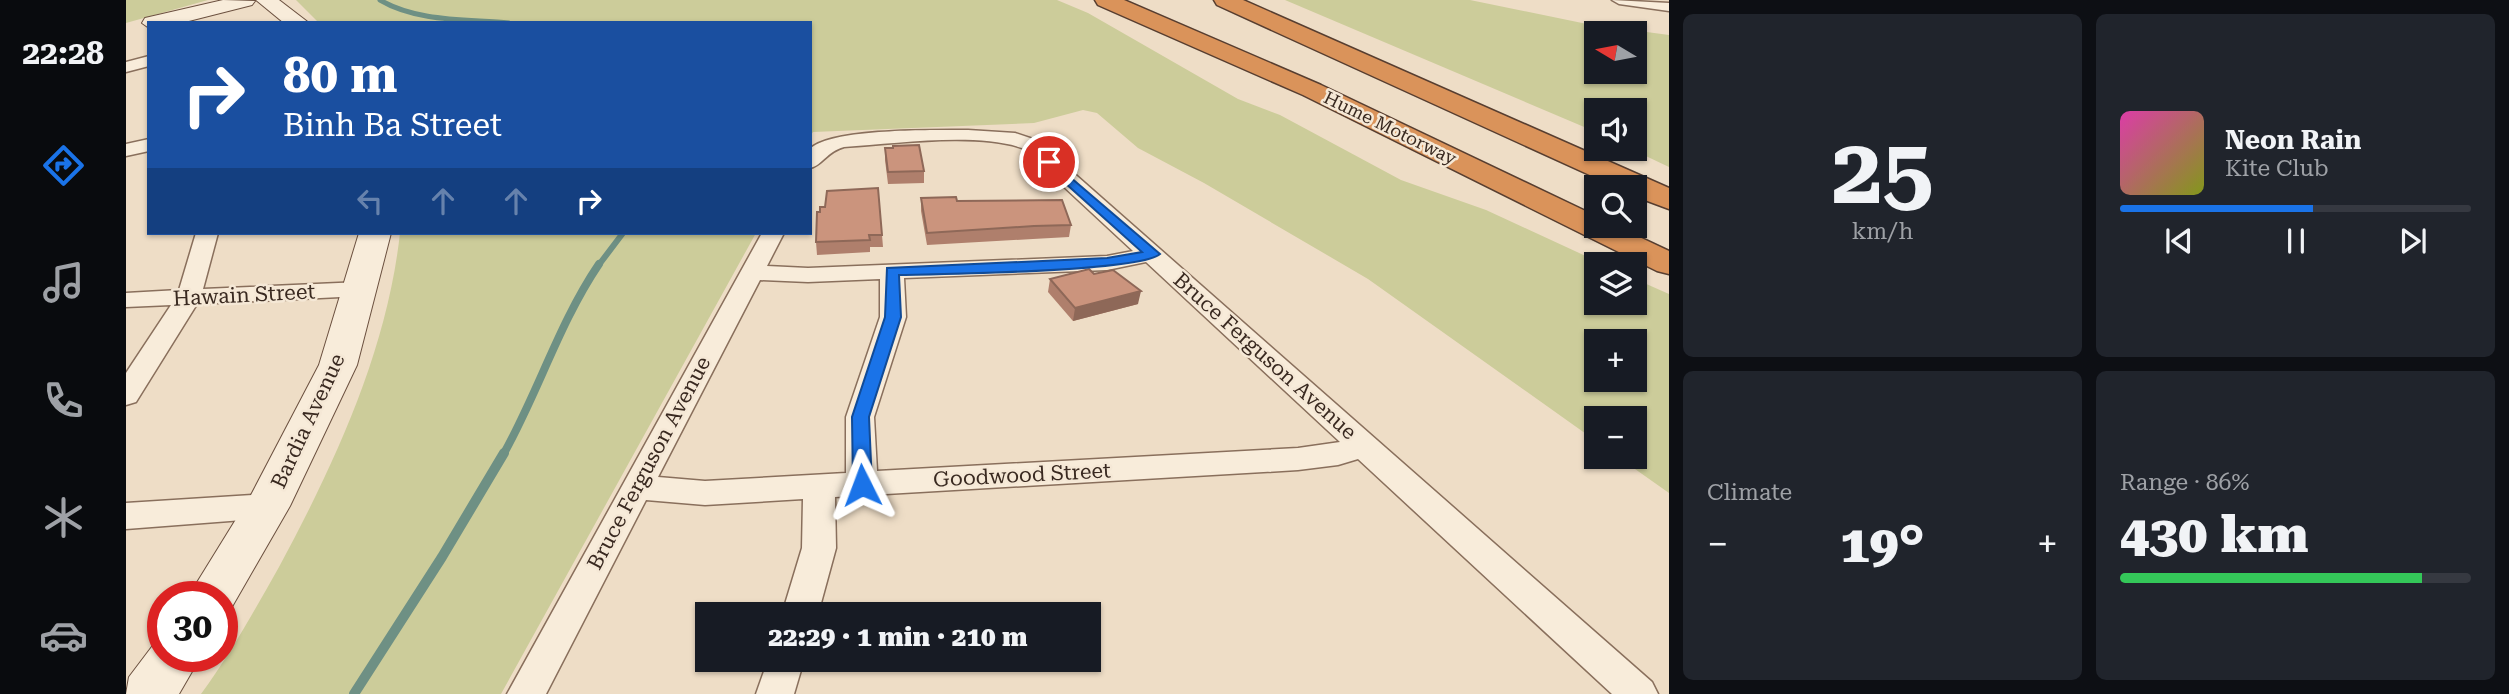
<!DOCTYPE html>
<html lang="en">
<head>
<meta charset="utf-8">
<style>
  :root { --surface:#171b24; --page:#20242c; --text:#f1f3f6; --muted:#9ea1a6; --line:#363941; --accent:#1a73e8 }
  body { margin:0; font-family:"Roboto Serif",serif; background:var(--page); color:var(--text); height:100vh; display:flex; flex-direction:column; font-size:26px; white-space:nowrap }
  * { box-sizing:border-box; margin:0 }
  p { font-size:23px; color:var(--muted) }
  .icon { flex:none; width:38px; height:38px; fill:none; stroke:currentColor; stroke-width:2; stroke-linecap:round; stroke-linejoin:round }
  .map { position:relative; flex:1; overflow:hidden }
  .drawer { display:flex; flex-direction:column; gap:14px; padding:14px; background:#0d0f14; width:840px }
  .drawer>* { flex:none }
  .top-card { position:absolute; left:21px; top:21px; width:665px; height:214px; border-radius:0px; box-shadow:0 2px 5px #0004; background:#1a4fa0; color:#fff; overflow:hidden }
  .needle { width:46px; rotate:280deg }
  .fabs { position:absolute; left:1458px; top:21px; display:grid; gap:14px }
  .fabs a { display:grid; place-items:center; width:63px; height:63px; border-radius:0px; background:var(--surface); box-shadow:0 2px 5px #0004; font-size:35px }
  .speed { position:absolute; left:21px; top:581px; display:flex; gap:14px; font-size:35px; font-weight:700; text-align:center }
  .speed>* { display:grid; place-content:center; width:91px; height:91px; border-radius:50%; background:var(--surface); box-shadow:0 2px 5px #0004; line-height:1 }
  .speed .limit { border:10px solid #d22; background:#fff; color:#111 }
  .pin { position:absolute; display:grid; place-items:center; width:60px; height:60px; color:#fff; margin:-30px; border:4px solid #fff; border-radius:50%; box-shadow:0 2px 7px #0007 }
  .me { position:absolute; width:77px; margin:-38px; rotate:357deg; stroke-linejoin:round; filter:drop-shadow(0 0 5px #0008) }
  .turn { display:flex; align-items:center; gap:24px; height:147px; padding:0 21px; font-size:32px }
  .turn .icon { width:91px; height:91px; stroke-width:2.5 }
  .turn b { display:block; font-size:49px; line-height:60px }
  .lanes { display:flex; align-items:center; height:66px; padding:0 21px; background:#0003; justify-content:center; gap:35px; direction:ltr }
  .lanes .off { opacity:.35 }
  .big { font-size:52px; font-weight:800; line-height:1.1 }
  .drawer .widget { flex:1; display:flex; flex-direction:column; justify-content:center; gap:10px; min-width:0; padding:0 24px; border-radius:10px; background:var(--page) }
  .drawer .dial { align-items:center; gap:0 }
  .dial b { font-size:91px; line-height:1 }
  .song { display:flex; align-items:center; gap:21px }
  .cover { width:84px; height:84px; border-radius:10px; background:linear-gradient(135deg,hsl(320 70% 55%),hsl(70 70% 35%)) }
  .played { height:7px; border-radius:4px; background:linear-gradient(90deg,var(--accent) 55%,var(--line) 55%) }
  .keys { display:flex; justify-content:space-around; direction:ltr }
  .heat { display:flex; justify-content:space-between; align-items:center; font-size:38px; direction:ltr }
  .charge { height:10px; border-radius:5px; background:linear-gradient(90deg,#34c759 86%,var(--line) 0) }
  .drawer .tiles { flex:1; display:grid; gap:14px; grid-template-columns:repeat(2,1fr) }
  .trip { position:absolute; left:569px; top:602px; width:406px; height:70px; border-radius:0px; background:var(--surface); box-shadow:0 2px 5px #0004; font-weight:800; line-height:70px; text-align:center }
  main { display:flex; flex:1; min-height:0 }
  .tabs { display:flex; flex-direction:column; width:126px; justify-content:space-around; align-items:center; background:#090b0e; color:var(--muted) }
  .tabs .icon { width:49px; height:49px }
  .tabs .selected { color:var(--accent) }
  .tabs b { font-size:32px; color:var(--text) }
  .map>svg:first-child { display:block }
  .green { fill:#cccc9a; fill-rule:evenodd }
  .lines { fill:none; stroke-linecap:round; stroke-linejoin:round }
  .stream-far3 { stroke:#6e9084; stroke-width:5 }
  .stream-far2 { stroke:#6e9084; stroke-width:6 }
  .stream-far1 { stroke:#6e9084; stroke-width:8 }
  .stream { stroke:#6e9084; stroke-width:10 }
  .street-casing { stroke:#896f5c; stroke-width:3 }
  .secondary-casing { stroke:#6b503f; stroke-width:2 }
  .highway-casing { stroke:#573e30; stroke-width:3 }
  .street { fill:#f8ecda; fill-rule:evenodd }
  .secondary { fill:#f8ecda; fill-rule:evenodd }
  .highway { fill:#da935a; fill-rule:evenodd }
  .wall { fill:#af7f6c }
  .shaded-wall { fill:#8e6858 }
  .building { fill:#cb947d; stroke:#8e6858; stroke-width:2 }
  .route { fill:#1a73e8; stroke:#114b97; stroke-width:2 }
  .labels { text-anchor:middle; stroke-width:5; stroke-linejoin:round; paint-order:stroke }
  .far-street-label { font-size:18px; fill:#392920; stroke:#f5e8d6 }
  .street-label { font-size:21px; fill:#392920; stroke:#f5e8d6 }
</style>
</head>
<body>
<main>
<nav class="tabs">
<b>22:28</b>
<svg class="icon selected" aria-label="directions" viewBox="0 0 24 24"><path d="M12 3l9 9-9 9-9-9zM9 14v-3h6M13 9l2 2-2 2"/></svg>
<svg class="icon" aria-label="music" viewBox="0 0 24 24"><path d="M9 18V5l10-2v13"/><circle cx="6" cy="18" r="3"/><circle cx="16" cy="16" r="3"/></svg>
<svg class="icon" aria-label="phone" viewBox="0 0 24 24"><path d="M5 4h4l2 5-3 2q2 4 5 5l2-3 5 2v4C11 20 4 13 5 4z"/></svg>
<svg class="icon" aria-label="climate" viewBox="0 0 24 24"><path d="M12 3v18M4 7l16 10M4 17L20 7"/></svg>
<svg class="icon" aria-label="car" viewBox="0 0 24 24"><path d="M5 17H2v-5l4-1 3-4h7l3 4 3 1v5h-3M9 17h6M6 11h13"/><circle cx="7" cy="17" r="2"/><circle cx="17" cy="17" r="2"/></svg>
</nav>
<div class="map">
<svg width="1543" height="694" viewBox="0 0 1543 694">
  <rect width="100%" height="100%" fill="#eeddc6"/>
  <g class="green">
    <polygon points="0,0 82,0 0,23"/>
    <path d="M 170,0 L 931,0 L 962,13 L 1112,99 L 1154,115 L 1275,180 L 1360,210 L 1477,264 L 1470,264 L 1470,303 L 1508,303 L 1509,279 L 1543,294 L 1543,493 L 1492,457 L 1508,457 L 1508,418 L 1470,418 L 1470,441 L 1242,279 L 1078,183 L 1012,148 L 971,113 L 957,110 L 908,123 L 687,132 L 684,136 L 684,23 L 193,23 ZM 1470,341 L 1508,341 L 1508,380 L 1470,380 Z"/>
    <path d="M 1159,0 L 1344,0 L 1461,24 L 1543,35 L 1543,167 L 1505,149 L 1508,149 L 1508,110 L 1470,110 L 1470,132 ZM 1470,33 L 1508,33 L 1508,72 L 1470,72 Z"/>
    <path d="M 274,233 L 630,233 L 375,694 L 75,694 C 105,653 128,611 153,567 C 209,463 261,351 274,233 Z"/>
  </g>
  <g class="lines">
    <path class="stream-far3" d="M 254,0 C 291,22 341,19 383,23"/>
    <polyline class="stream-far2" points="472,266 497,233"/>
    <path class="stream-far1" d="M 377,455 C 412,393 433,323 473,264"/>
    <polyline class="stream" points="228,694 316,557 378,453"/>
    <g class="street-casing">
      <g id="street">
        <polygon points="1486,0 1543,3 1543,11 1493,4"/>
        <polygon points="23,56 23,66 0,72 0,62"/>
        <path d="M 842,130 L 889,133 L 910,140 L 1526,682 L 1532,694 L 1486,694 L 1232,459 L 1212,465 L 1172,470 L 709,497 L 710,548 L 692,614 L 656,614 L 676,548 L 677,499 L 579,505 L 520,500 L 420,694 L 381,694 L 636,233 L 658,233 L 641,266 L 682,268 L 981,256 L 1007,251 L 896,148 C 849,132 769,144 718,147 C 700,152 697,165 684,168 L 684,149 C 704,128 810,130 842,130 ZM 1020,262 L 1214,442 L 1172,448 L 751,471 L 748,417 L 780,317 L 778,278 L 981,270 ZM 754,279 L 754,317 L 720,417 L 720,473 L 579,481 L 532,477 L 634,280 L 682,282 Z"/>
        <polygon points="23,139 23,151 0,156 0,144"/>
        <polygon points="70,233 92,233 77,289 235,282 244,284 247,289 244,294 235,296 71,304 10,402 0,405 0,373 45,305 0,307 0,293 53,290"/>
        <polygon points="142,494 153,497 158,506 153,515 142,518 0,529 0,503"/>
        <polygon points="642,660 678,660 668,694 630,694"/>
      </g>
    </g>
    <g class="secondary-casing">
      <g id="secondary">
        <polygon points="97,0 129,1 126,5 55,23 23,23 23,28 16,23 19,18"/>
        <polygon points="130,0 153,0 183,23 158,23"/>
        <polygon points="233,233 265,233 231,365 164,506 103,612 96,614 96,597 62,597 125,495 193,365"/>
        <polygon points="37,638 37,656 75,656 53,694 0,694 3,677 31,640"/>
      </g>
    </g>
    <g class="highway-casing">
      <g id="highway">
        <polygon points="969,0 998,0 1195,85 1470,216 1470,226 1490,226 1543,251 1543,274 1531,271 1177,95 972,5"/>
        <polygon points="1088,0 1117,0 1543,188 1543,209 1508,196 1508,187 1490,187 1091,5"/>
      </g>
    </g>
    <use href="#street" class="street"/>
    <use href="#secondary" class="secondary"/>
    <use href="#highway" class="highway"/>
  </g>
  <g class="wall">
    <polygon points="759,148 798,171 798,183 762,184 759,160"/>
    <polygon points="795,198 831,201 945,225 943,237 907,239 801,245 795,211"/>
    <polygon points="694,212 756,235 757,247 744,247 744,252 691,255 690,242"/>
    <polygon points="968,274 1012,304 947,321 922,292 924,279"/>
  </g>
  <polygon class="shaded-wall" points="1015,291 1012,304 947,321 949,308"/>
  <g class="building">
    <polygon points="793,145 798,171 762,172 759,148 767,148 767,146"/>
    <polygon points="752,188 756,235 743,235 744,240 690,242 691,212 694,212 694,207 699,207 701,191"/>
    <polygon points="830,197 831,201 936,200 945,225 908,226 801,233 795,198"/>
    <polygon points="963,269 968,274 987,270 1015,291 949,308 924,279"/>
  </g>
  <path class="route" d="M 923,159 L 1034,254 C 1014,272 812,274 773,275 L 775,317 L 743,417 L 746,485 L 743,490 L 730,490 L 727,485 L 726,417 L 759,317 L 761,268 L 981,258 L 1016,252 L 919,165 L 917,162 Z"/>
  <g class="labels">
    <g class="far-street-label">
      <text transform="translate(1264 128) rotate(26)" y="6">Hume Motorway</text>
    </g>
    <g class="street-label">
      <text transform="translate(118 295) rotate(-3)" y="7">Hawain Street</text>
      <text transform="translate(1139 356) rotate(42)" y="7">Bruce Ferguson Avenue</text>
      <text transform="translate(182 421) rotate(-65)" y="7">Bardia Avenue</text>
      <text transform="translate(523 463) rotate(-62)" y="7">Bruce Ferguson Avenue</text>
      <text transform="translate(896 475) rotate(-3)" y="7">Goodwood Street</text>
    </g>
  </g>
</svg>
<div class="fabs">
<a><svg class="needle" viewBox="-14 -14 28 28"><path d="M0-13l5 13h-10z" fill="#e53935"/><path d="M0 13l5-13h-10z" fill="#9ea1a6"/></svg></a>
<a><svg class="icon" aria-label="sound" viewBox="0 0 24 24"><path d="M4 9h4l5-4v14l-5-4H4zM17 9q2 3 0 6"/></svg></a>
<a><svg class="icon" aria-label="search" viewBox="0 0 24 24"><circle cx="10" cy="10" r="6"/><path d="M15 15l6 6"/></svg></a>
<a><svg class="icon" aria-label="layers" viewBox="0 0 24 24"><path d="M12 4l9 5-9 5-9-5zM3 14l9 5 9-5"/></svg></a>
<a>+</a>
<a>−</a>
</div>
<div class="speed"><div class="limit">30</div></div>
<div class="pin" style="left:923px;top:162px;background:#d93025"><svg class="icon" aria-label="arrive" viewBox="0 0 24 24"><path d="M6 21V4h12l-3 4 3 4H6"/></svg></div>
<svg class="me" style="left:736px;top:485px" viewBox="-20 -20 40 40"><path d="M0-17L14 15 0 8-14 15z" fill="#1a73e8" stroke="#fff" stroke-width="4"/></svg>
<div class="trip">22:29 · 1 min · 210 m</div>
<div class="top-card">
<div class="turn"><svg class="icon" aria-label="right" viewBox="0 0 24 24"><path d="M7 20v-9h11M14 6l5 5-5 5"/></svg><div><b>80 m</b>Binh Ba Street</div></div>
<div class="lanes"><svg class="icon off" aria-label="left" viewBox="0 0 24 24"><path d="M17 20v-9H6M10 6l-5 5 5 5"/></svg><svg class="icon off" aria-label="ahead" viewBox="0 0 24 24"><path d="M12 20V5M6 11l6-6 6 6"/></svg><svg class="icon off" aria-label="ahead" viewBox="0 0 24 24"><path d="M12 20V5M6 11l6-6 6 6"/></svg><svg class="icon" aria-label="right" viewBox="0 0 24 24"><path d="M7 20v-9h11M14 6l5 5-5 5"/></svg></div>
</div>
</div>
<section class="drawer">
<div class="tiles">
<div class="widget dial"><b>25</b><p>km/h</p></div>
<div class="widget">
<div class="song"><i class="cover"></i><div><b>Neon Rain</b><p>Kite Club</p></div></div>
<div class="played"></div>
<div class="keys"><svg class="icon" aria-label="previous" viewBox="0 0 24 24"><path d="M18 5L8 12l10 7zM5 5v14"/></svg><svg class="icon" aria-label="pause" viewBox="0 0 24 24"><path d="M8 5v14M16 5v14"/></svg><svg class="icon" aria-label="next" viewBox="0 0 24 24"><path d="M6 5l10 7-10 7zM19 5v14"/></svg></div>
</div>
<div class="widget"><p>Climate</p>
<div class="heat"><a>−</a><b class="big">19°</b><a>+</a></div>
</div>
<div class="widget"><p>Range · 86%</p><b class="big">430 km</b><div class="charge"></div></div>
</div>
</section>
</main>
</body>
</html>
